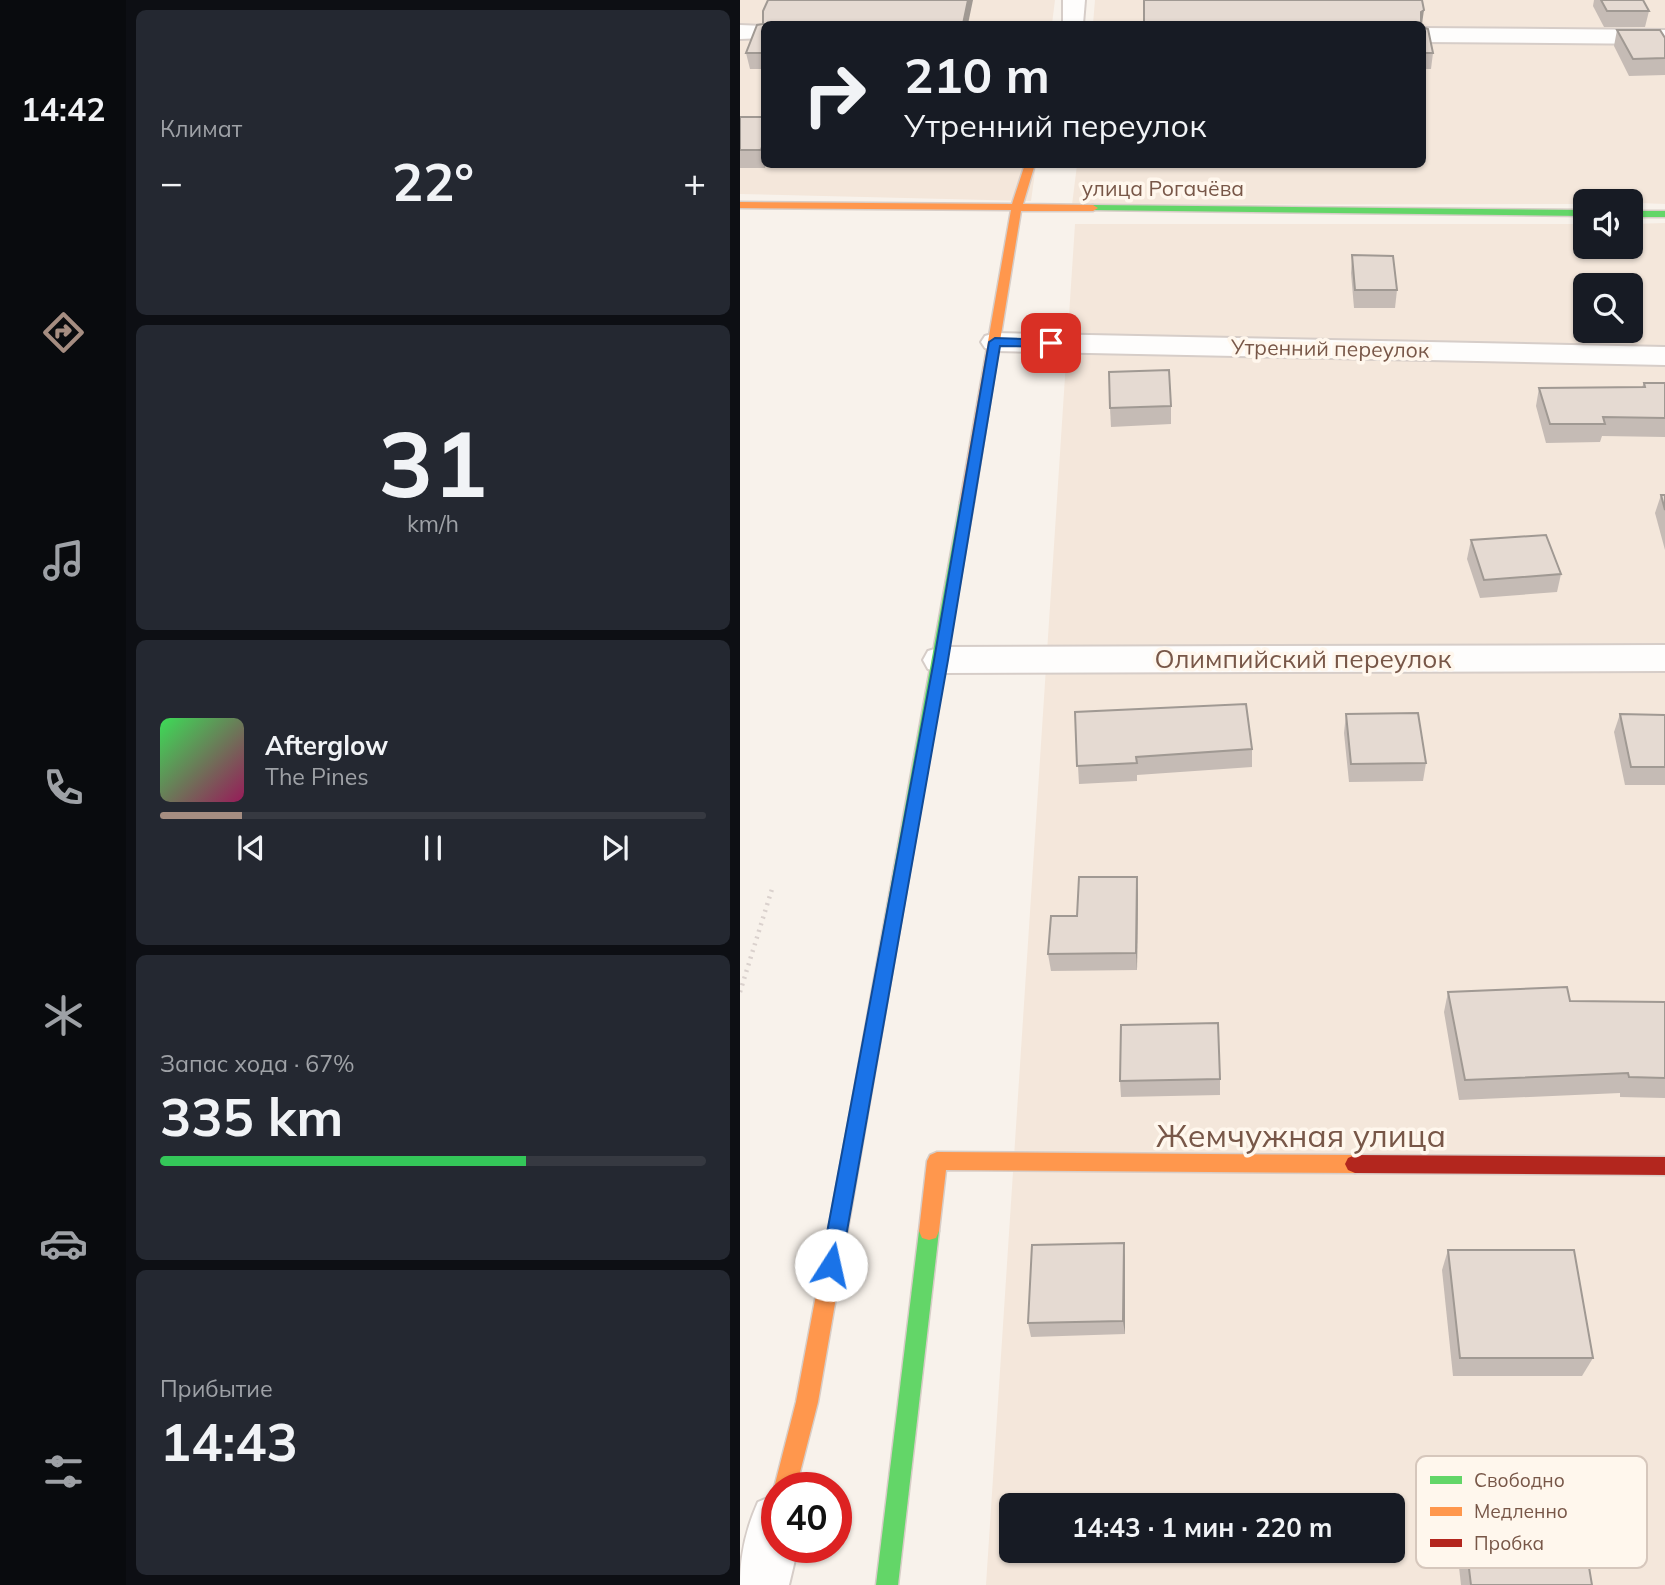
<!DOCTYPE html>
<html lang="ru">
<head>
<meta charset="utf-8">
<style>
  :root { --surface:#171b24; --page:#242831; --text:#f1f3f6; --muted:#9ea1a6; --line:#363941; --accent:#a58d81 }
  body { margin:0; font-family:Mulish,sans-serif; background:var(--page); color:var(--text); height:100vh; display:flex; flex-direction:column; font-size:26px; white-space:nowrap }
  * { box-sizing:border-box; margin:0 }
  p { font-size:23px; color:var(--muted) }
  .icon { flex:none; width:38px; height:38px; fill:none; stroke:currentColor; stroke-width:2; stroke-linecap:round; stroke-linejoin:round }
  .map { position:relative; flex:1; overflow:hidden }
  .sheet { display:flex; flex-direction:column; gap:10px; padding:10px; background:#0d0f14; width:614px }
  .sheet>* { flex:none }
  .guide { position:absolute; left:21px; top:21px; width:665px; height:147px; border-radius:10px; box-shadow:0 2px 5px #0004; background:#171b24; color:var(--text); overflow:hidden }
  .fabs { position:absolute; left:833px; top:189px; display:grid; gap:14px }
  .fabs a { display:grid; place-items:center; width:70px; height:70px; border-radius:10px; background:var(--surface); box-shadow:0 2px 5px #0004; font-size:35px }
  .speed { position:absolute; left:21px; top:1472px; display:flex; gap:14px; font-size:35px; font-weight:700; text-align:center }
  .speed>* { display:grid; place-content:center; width:91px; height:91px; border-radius:50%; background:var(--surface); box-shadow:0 2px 5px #0004; line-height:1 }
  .speed .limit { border:10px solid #d22; background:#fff; color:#111 }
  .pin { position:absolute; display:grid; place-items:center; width:60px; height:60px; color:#fff; margin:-30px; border-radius:14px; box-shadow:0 4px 10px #0006 }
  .me { position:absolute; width:77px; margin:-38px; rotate:10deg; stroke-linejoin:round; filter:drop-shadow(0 0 5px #0008) }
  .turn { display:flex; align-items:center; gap:24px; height:147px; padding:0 28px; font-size:32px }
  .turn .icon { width:91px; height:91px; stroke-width:2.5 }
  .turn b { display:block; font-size:49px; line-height:60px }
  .big { font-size:52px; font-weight:700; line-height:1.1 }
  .sheet .tile { flex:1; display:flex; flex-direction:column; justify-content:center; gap:10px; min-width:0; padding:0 24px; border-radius:10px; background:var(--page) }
  .sheet .dial { align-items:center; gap:0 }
  .dial b { font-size:91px; line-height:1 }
  .song { display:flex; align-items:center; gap:21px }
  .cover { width:84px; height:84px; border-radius:10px; background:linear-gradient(135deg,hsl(130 70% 55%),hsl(330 70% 35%)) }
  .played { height:7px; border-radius:4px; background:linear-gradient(90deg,var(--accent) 15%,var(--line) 15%) }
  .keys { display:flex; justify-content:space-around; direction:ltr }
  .heat { display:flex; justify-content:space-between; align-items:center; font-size:38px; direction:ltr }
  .charge { height:10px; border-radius:5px; background:linear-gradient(90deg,#34c759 67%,var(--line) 0) }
  .trip { position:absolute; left:259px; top:1493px; width:406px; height:70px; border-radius:10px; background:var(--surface); box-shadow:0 2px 5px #0004; font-weight:700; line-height:70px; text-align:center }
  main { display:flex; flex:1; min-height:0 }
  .menu { display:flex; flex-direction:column; width:126px; justify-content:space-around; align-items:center; background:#090b0e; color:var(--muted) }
  .menu .icon { width:49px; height:49px }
  .menu .selected { color:var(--accent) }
  .menu b { font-size:32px; color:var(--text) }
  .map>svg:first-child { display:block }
  .residential { fill:#f4e7db; fill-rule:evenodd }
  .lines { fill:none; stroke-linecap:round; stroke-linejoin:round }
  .street-casing { stroke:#d6cdc8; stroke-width:4 }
  .fast-casing { stroke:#d7cdc7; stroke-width:3 }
  .slow-casing { stroke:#d7cdc7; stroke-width:3 }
  .jam-casing { stroke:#d7cdc7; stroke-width:3 }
  .path { stroke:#dad1cd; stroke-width:4.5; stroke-dasharray:2 5; stroke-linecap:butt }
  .street { fill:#fefdfc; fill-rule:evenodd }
  .fast { fill:#63d668; fill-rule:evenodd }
  .slow { fill:#ff974d; fill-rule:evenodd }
  .jam { fill:#b3261e; fill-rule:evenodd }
  .wall { fill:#c5bbb5 }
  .shaded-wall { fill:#a09993 }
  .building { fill:#e5dad2; stroke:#a09993; stroke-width:2 }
  .route { fill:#1a73e8; stroke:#114b97; stroke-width:2 }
  .labels { text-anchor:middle; stroke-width:7; stroke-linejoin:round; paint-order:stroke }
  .far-street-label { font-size:21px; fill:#785748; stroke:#fff7ed }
  .street-label { font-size:26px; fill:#785748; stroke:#fff7ed }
  .near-street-label { font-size:32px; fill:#785748; stroke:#fff7ed }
  .key { fill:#fff7ed; stroke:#d6c7bc; stroke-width:2 }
  .key-label { font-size:19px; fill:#785748 }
</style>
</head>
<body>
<main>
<nav class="menu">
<b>14:42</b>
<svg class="icon selected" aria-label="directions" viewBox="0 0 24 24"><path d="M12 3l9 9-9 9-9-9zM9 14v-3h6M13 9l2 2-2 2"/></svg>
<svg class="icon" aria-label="music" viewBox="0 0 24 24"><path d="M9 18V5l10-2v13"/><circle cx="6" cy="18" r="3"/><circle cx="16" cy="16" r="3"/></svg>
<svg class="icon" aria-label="phone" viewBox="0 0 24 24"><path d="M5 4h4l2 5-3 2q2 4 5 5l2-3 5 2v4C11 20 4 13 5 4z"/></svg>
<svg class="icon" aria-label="climate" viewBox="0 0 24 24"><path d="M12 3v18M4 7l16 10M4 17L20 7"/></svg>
<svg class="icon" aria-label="car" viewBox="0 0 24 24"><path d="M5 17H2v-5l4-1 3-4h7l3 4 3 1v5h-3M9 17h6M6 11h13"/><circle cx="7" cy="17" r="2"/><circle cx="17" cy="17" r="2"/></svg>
<svg class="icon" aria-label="filters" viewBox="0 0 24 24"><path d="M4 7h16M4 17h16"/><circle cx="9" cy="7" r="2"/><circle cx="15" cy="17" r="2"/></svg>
</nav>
<section class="sheet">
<div class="tile"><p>Климат</p>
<div class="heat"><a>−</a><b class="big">22°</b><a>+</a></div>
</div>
<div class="tile dial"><b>31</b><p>km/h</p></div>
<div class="tile">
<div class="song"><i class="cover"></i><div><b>Afterglow</b><p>The Pines</p></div></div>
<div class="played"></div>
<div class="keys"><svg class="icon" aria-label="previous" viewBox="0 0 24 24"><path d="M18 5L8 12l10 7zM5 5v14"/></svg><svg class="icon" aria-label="pause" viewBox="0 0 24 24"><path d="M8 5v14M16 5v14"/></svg><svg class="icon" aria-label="next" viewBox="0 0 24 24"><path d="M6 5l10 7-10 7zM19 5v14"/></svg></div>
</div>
<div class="tile"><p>Запас хода · 67%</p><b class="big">335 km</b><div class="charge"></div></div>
<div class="tile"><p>Прибытие</p><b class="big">14:43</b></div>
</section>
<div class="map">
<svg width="925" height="1585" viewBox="0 0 925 1585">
  <rect width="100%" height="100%" fill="#f8f2eb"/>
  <g class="residential">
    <polygon points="0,0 315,0 312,24 24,24 24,164 296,165 291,201 0,194"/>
    <polygon points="355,0 925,0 925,204 845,201 845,204 332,205 337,165 682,164 682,24 353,24"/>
    <path d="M 925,223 L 925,1585 L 246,1585 L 335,224 L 845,224 L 845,247 L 891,247 L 891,224 ZM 845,285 L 891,285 L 891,331 L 845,331 ZM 271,1505 L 653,1505 L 653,1550 L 271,1550 Z"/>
  </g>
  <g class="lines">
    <g class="street-casing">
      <g id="street">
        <polygon points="323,0 345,0 343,24 323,24"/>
        <polygon points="0,25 24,26 24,38 0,39"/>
        <polygon points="682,28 925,30 925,44 682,42"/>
        <polygon points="255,333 925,347 925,365 255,351 245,348 241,342 245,336"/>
        <polygon points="925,645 925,671 201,673 188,669 183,660 188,651 201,647"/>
        <path d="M 37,1494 L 37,1547 L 58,1547 L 49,1585 L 0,1585 C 0,1555 6,1529 18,1502 Z"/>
      </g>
    </g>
    <g class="fast-casing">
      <g id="fast">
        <polygon points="353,205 845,210 845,216 349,210 349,206"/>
        <rect x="891" y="211" width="34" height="6"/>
        <polygon points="227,498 234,502 127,1118 125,1124 118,1126 111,1124 109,1118 220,502"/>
        <polygon points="189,1222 196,1224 199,1231 158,1585 136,1585 179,1231 182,1224"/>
      </g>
    </g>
    <g class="slow-casing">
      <g id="slow">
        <polygon points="285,164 295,164 283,204 353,205 358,208 353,211 281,211 234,502 227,506 220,502 271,210 0,208 0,202 272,204"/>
        <polygon points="118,1110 125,1112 127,1118 78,1402 56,1488 37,1488 37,1495 34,1488 56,1402 109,1118 111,1112"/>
        <polygon points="197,1152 615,1155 622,1158 625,1164 622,1170 615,1173 206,1170 199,1231 196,1238 189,1240 182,1238 179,1231 187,1161 190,1155"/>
      </g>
    </g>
    <g class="jam-casing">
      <polygon id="jam" points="615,1155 925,1157 925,1175 615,1173 608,1170 605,1164 608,1158"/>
    </g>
    <polyline class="path" points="0,992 32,889"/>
    <use href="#street" class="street"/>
    <use href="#fast" class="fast"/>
    <use href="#slow" class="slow"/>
    <use href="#jam" class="jam"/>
  </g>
  <g class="wall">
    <polygon points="854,0 903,0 909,11 905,27 864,27 853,6"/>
    <polygon points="24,24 24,69 10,69 6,53"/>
    <polygon points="682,27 693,53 691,69 682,69"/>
    <polygon points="877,30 925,38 925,75 889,76 874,46"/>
    <polygon points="0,117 24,117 25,168 0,168"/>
    <polygon points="612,255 657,290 655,308 614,308 611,273"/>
    <polygon points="904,383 925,383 925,437 862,436 860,442 806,443 796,406 799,388 902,387"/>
    <polygon points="431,406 431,424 371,427 370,408"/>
    <polygon points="921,495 925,495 925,550 915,513"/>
    <polygon points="731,540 821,574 817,592 740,598 727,559"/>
    <polygon points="335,712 512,749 512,767 397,775 397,781 339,784"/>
    <polygon points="606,714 686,763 683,781 609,782 604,733"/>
    <polygon points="880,714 925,715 925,785 885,785 874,732"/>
    <polygon points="397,877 398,894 397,970 311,971 308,954 337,916"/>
    <polygon points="708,992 830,1001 925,1002 925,1098 880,1097 880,1093 719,1100 704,1012"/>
    <polygon points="480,1079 480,1095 381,1097 380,1081"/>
    <polygon points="708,1250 853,1358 842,1376 713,1376 702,1270"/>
    <polygon points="385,1257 385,1334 291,1337 288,1323"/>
    <polygon points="716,1461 852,1585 721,1585 709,1477"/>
  </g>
  <g class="shaded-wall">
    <polygon points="228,0 233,0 228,24 223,24"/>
    <polygon points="684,10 682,24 680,24 681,12"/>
    <polygon points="24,141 24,164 26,164 25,168 21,150"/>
    <polygon points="397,877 398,894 397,970 396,953"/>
    <polygon points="384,1243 385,1257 385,1334 383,1321"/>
  </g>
  <g class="building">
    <polygon points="28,0 228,0 223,24 24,24 24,53 6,53 17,25 23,24 23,11"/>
    <polygon points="404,0 682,0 684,10 681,12 681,24 404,24"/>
    <polygon points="861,0 903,0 909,11 867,11"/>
    <polygon points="682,27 688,29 693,53 682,53"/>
    <polygon points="877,30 920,30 925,38 925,58 893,59"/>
    <polygon points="0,117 24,117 24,141 21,150 0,150"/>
    <polygon points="612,255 653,256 657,290 615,290"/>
    <polygon points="429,370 431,406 370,408 369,372"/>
    <polygon points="904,383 925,383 925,418 863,417 865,424 810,424 799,388 905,387"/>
    <polygon points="921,495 925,495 925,510"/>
    <polygon points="806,535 821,574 744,580 731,540"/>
    <polygon points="506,704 512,749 396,757 397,763 337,766 335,712"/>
    <polygon points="678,713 686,763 611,764 606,714"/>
    <polygon points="880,714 925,715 925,767 891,767"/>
    <polygon points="339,877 397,877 396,953 308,954 311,916 337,916"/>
    <polygon points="827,987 830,1001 925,1002 925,1078 889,1077 888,1073 725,1080 708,992"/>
    <polygon points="478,1023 480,1079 380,1081 381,1025"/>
    <polygon points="384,1243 383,1321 288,1323 292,1245"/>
    <polygon points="708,1250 834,1250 853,1358 720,1358"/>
    <polygon points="831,1459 852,1585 731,1585 716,1461"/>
  </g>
  <polygon class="route" points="255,338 311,340 317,343 311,347 260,346 208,660 101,1265 99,1272 91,1275 84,1272 81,1265 194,660 249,342"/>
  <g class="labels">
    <g class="far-street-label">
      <text x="423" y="196">улица Рогачёва</text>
      <text transform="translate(590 349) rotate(1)" y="7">Утренний переулок</text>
    </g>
    <g class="street-label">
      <text x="563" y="668">Олимпийский переулок</text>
    </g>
    <g class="near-street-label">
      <text x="561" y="1147">Жемчужная улица</text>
    </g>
  </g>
  <rect x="676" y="1456" width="231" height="112" rx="10" class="key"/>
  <rect x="690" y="1476" width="32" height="8" fill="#63d668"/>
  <rect x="690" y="1507" width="32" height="9" fill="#ff974d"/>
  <rect x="690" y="1539" width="32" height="8" fill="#b3261e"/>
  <g class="key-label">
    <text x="734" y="1487">Свободно</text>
    <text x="734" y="1518">Медленно</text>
    <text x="734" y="1550">Пробка</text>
  </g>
</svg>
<div class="fabs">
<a><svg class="icon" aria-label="sound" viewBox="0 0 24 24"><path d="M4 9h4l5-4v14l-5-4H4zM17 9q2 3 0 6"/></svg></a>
<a><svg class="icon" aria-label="search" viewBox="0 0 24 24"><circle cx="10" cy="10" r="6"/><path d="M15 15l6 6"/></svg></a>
</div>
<div class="speed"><div class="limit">40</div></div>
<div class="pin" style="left:311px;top:343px;background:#d93025"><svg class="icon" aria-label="arrive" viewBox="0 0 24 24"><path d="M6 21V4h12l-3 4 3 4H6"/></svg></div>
<svg class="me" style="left:91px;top:1265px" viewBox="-20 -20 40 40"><circle r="19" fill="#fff"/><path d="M0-13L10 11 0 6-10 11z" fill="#1a73e8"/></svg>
<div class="trip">14:43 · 1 мин · 220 m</div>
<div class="guide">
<div class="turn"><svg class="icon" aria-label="right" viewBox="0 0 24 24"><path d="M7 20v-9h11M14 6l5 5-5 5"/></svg><div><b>210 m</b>Утренний переулок</div></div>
</div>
</div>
</main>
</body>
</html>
